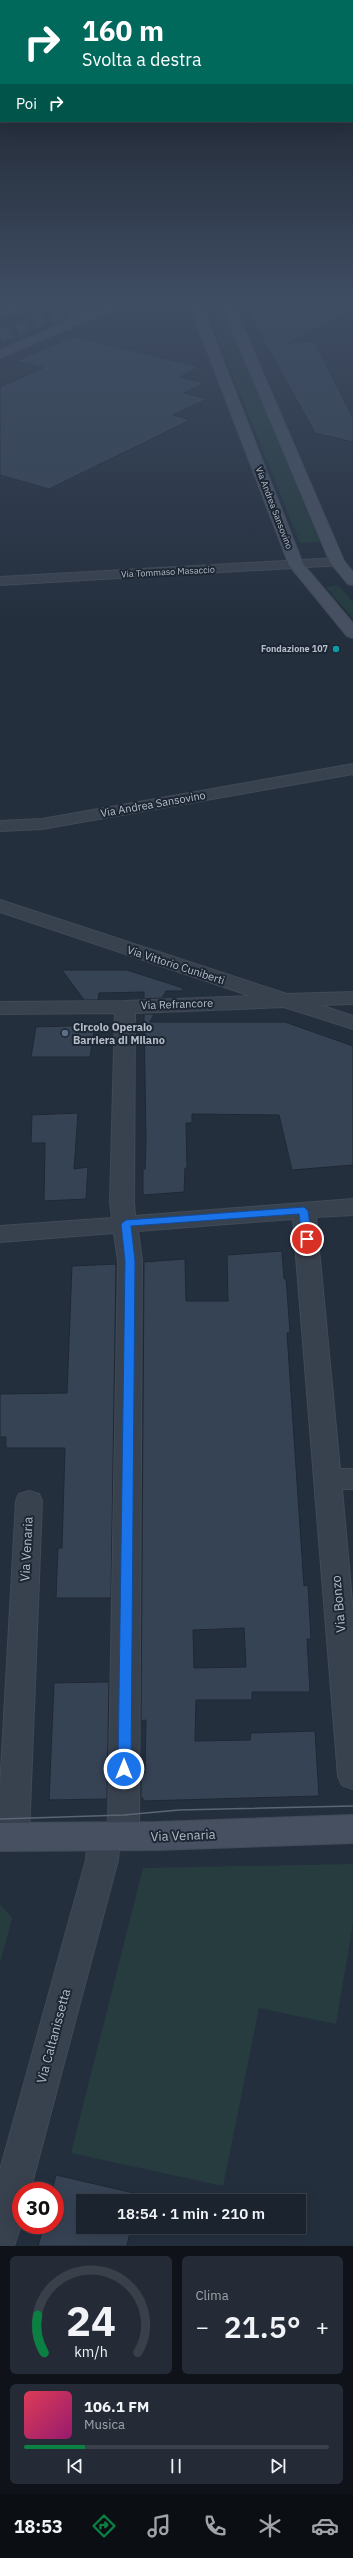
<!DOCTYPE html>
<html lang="it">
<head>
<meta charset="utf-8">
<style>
  :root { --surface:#1b232e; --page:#242b36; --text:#f1f3f6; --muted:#a0a4aa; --line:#39404a; --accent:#0b8043 }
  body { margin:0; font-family:"IBM Plex Sans",sans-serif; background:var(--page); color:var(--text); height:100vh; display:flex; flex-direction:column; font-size:15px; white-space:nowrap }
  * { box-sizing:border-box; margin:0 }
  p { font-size:13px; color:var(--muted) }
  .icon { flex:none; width:22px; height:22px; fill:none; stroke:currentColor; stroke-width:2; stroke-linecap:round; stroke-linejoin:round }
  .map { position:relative; height:2246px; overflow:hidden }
  .side { display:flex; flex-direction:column; gap:10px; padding:10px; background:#0f1319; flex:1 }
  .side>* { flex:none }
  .guide { position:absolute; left:0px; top:0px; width:353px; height:122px; box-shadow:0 4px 16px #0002,0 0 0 1px var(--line); background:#00695c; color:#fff; overflow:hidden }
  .speed { position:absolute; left:12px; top:2182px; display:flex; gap:8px; font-size:20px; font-weight:700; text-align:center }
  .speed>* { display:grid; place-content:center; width:52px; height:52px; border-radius:50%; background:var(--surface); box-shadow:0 4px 16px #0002,0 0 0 1px var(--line); line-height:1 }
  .speed .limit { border:6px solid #d22; background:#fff; color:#111 }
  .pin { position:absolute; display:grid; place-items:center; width:34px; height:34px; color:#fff; margin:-17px; border:2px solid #fff; border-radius:50%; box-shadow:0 1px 4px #0007 }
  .me { position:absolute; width:44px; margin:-22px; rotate:0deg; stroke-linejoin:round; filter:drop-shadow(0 0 3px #0008) }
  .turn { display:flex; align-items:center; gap:14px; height:84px; padding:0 16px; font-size:18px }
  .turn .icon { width:52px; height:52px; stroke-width:2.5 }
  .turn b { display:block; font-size:28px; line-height:34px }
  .then { display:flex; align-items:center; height:38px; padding:0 16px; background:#0003; gap:8px; font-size:15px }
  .big { font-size:30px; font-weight:600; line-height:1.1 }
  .side .tile { flex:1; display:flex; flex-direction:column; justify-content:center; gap:6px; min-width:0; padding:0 14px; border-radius:6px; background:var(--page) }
  .side .dial { align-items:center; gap:0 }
  .dial svg { height:104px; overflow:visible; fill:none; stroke:var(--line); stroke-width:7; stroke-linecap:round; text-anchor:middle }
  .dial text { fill:var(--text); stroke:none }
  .song { display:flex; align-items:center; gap:12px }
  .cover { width:48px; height:48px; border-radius:6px; background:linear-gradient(135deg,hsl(350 70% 55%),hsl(320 70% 35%)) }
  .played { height:4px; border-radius:2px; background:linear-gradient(90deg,var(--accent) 20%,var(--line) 20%) }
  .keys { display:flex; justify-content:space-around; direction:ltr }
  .heat { display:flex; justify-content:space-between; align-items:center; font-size:22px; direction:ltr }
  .side .tiles { flex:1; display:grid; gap:10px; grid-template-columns:1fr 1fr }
  .tile:last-child { grid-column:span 2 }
  .trip { position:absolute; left:76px; top:2194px; width:230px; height:40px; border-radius:0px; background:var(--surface); box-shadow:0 4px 16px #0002,0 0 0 1px var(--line); font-weight:600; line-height:40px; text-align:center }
  .tab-bar { display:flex; height:64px; justify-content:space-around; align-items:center; background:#0b0e12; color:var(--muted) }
  .tab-bar .icon { width:28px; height:28px }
  .tab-bar .active { color:var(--accent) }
  .tab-bar b { font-size:18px; color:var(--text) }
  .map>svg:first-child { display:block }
  .green { fill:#263c3f }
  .building { fill:#364354; stroke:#1f2835; fill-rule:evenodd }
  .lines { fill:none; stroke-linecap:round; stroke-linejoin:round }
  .secondary-tunnel { stroke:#3a4453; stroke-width:12; stroke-dasharray:12 6; stroke-linecap:butt }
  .street-casing { stroke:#414a57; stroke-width:2 }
  .secondary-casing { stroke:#414a57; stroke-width:2 }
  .street { fill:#38414e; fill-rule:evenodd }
  .secondary { fill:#465061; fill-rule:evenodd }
  .tram { stroke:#5a6575; stroke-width:1.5 }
  .route { fill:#1a73e8; stroke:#114b97 }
  .culture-dot { fill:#0f9aa8; stroke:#1d2633; stroke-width:1.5 }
  .service-dot { fill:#5c6f8a; stroke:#1d2633; stroke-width:1.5 }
  .labels { text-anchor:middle; stroke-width:4; stroke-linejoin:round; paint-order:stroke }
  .far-street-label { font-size:9px; fill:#b4bcc9; stroke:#1d2633 }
  .far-poi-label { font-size:9px; font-weight:bold; fill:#b4bcc9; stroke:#1d2633; text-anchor:end }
  .street-label { font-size:11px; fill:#b4bcc9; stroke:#1d2633 }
  .poi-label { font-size:11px; font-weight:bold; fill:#b4bcc9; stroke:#1d2633; text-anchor:start }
  .near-street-label { font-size:13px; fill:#b4bcc9; stroke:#1d2633 }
</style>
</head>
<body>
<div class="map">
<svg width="353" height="2246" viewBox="0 0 353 2246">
  <rect width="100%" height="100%" fill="#242f3e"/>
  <g class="green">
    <polygon points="203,301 213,301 224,312 320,542 300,543"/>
    <polygon points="338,585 353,602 353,619 326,587"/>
    <polygon points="353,1864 353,1923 336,2024 259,2008 223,2186 71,2153 143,1868"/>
    <polygon points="0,1904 12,1918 0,1963"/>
  </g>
  <g class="building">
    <polygon points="242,301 268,301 277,316 303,304 346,313 288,343 314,341 353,418 353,442 315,433"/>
    <polygon points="74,336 199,367 180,377 204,383 184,393 207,399 173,415 190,420 49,489 0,475 0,387 43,368 16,361"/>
    <polygon points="62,970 127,970 183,988 182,991 166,991 162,998 144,999 144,992 99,993 98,1000 84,1000"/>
    <polygon points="144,1014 154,1014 150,1022 285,1022 353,1046 353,1165 292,1170 279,1115 192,1114 192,1123 186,1123 187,1168 185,1168 184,1192 143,1195 143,1169 145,1169 146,1142"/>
    <polygon points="95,1025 90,1057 31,1057 36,1027"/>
    <polygon points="78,1113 74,1169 88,1167 86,1199 44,1201 45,1143 31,1143 32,1115"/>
    <path d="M 282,1251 L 284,1279 L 286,1279 L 287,1290 L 290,1333 L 287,1333 L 304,1586 L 308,1585 L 311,1639 L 307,1639 L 310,1692 L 252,1692 L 252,1700 L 196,1700 L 195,1741 L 250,1740 L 251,1733 L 315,1731 L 319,1796 L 143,1801 L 143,1798 L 141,1798 L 141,1774 L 145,1773 L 146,1720 L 141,1721 L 144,1262 L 185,1259 L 186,1301 L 228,1301 L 227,1255 ZM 244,1628 L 246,1667 L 194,1668 L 193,1630 Z"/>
    <polygon points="116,1264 111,1598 56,1598 58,1548 62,1548 65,1448 6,1448 6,1437 0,1437 0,1394 67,1393 72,1266"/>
    <polygon points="104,1682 109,1682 107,1799 49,1800 54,1683"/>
    <polygon points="56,2175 138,2194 136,2201 83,2201 83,2227 131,2227 127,2246 38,2246 44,2225 55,2225 55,2191 52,2191"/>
  </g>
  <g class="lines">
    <polyline class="secondary-tunnel" points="0,337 87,301"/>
    <g class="street-casing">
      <g id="street">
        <path d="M 36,301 L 73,301 L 86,309 L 71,329 L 67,330 L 61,327 L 74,310 C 51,295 23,315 0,317 L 0,311 Z"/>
        <polygon points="337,558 344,562 342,565 0,585 0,577"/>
        <polygon points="353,764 353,774 42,829 0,831 0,821 42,819"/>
        <polygon points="0,900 287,994 353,992 353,1004 320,1005 353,1016 353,1029 284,1007 135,1013 134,1202 135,1216 353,1199 353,1215 316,1217 340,1469 353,1469 353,1489 342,1489 353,1612 353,1789 342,1785 338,1776 293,1219 138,1231 142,1261 139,1836 134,1846 123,1850 119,1848 118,1860 30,2191 21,2191 21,2225 14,2246 0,2246 0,2170 86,1860 88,1837 93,1827 104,1823 108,1824 118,1261 114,1233 0,1242 0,1226 112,1218 110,1202 115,1013 0,1014 0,1002 125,1001 251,996 0,912"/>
        <polygon points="29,1491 39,1494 42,1501 29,1837 24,1847 13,1851 2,1847 0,1843 0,1788 16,1501 19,1494"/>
      </g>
    </g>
    <g class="secondary-casing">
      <g id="secondary">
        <polygon points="23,301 39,301 0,318 0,311"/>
        <polygon points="117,301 133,301 0,358 0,350"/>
        <polygon points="188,301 200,301 303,564 353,623 353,638 347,636 289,565"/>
        <polygon points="220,301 232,301 344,561 353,572 353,585 348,584 330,562"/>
        <polygon points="353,1815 353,1843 157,1850 0,1851 0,1823 157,1822"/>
      </g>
    </g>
    <use href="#street" class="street"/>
    <use href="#secondary" class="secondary"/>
    <polyline class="tram" points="0,1819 124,1815 179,1810 353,1806"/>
  </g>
  <linearGradient id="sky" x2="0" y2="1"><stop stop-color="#141a22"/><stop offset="0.49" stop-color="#3f4d63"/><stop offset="1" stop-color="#3f4d63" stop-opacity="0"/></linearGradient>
  <rect width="353" height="615" fill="url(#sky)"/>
  <polygon class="route" points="304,1207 308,1211 312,1239 307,1242 302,1239 299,1214 131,1226 135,1261 131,1769 124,1775 118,1769 125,1261 121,1224 126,1220"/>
  <circle class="culture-dot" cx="336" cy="649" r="4"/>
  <circle class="service-dot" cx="65" cy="1033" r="4"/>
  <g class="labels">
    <g class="far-street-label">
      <text transform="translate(274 508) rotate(69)" y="3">Via Andrea Sansovino</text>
      <text transform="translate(168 572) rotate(-3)" y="3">Via Tommaso Masaccio</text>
    </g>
    <g class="far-poi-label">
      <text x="328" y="652">Fondazione 107</text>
    </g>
    <g class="street-label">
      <text transform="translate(153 804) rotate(-10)" y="4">Via Andrea Sansovino</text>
      <text transform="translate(176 965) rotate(18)" y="4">Via Vittorio Cuniberti</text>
      <text transform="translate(177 1004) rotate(-2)" y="4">Via Refrancore</text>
    </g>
    <g class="poi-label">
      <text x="73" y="1031">Circolo Operaio<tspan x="73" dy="13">Barriera di Milano</tspan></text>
    </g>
    <g class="near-street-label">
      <text transform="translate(26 1549) rotate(-87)" y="5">Via Venaria</text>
      <text transform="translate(338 1604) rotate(-95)" y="5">Via Bonzo</text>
      <text transform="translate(183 1835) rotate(-2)" y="5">Via Venaria</text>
      <text transform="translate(53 2036) rotate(-75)" y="5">Via Caltanissetta</text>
    </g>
  </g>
</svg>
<div class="speed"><div class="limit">30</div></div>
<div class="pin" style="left:307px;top:1239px;background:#d93025"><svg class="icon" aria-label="arrive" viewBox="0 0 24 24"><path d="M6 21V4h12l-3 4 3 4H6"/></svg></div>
<svg class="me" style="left:124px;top:1769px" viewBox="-20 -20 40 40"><circle r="17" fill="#1a73e8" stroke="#fff" stroke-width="3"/><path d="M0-11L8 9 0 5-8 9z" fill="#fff"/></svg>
<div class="trip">18:54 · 1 min · 210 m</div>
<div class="guide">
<div class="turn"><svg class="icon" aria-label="right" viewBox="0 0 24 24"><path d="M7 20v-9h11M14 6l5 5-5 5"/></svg><div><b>160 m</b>Svolta a destra</div></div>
<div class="then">Poi<svg class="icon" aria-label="right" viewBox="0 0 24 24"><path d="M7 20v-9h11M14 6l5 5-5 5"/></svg></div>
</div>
</div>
<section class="side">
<div class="tiles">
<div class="tile dial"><svg viewBox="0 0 100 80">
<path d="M14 69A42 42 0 1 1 86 69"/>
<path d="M14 69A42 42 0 0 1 9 40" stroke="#0b8043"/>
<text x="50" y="56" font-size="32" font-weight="700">24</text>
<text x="50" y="72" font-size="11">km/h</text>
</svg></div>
<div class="tile"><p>Clima</p>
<div class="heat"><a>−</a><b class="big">21.5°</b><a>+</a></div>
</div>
<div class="tile">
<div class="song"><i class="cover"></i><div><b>106.1 FM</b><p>Musica</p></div></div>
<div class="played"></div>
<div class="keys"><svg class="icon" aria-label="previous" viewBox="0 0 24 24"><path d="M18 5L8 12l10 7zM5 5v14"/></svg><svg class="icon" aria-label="pause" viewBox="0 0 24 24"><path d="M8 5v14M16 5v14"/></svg><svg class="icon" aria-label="next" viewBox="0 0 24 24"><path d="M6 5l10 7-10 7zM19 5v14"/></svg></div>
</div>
</div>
</section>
<nav class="tab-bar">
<b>18:53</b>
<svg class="icon active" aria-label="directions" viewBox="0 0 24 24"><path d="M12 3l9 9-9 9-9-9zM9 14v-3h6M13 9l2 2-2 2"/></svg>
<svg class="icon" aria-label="music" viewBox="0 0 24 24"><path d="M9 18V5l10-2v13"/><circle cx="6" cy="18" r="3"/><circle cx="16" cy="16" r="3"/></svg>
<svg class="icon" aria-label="phone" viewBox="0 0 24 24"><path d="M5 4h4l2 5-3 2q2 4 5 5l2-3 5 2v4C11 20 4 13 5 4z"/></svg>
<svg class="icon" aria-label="climate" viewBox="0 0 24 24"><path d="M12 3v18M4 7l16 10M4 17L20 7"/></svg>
<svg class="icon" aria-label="car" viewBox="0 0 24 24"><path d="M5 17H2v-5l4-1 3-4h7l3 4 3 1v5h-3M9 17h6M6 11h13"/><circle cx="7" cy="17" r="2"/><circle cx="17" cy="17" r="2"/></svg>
</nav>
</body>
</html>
